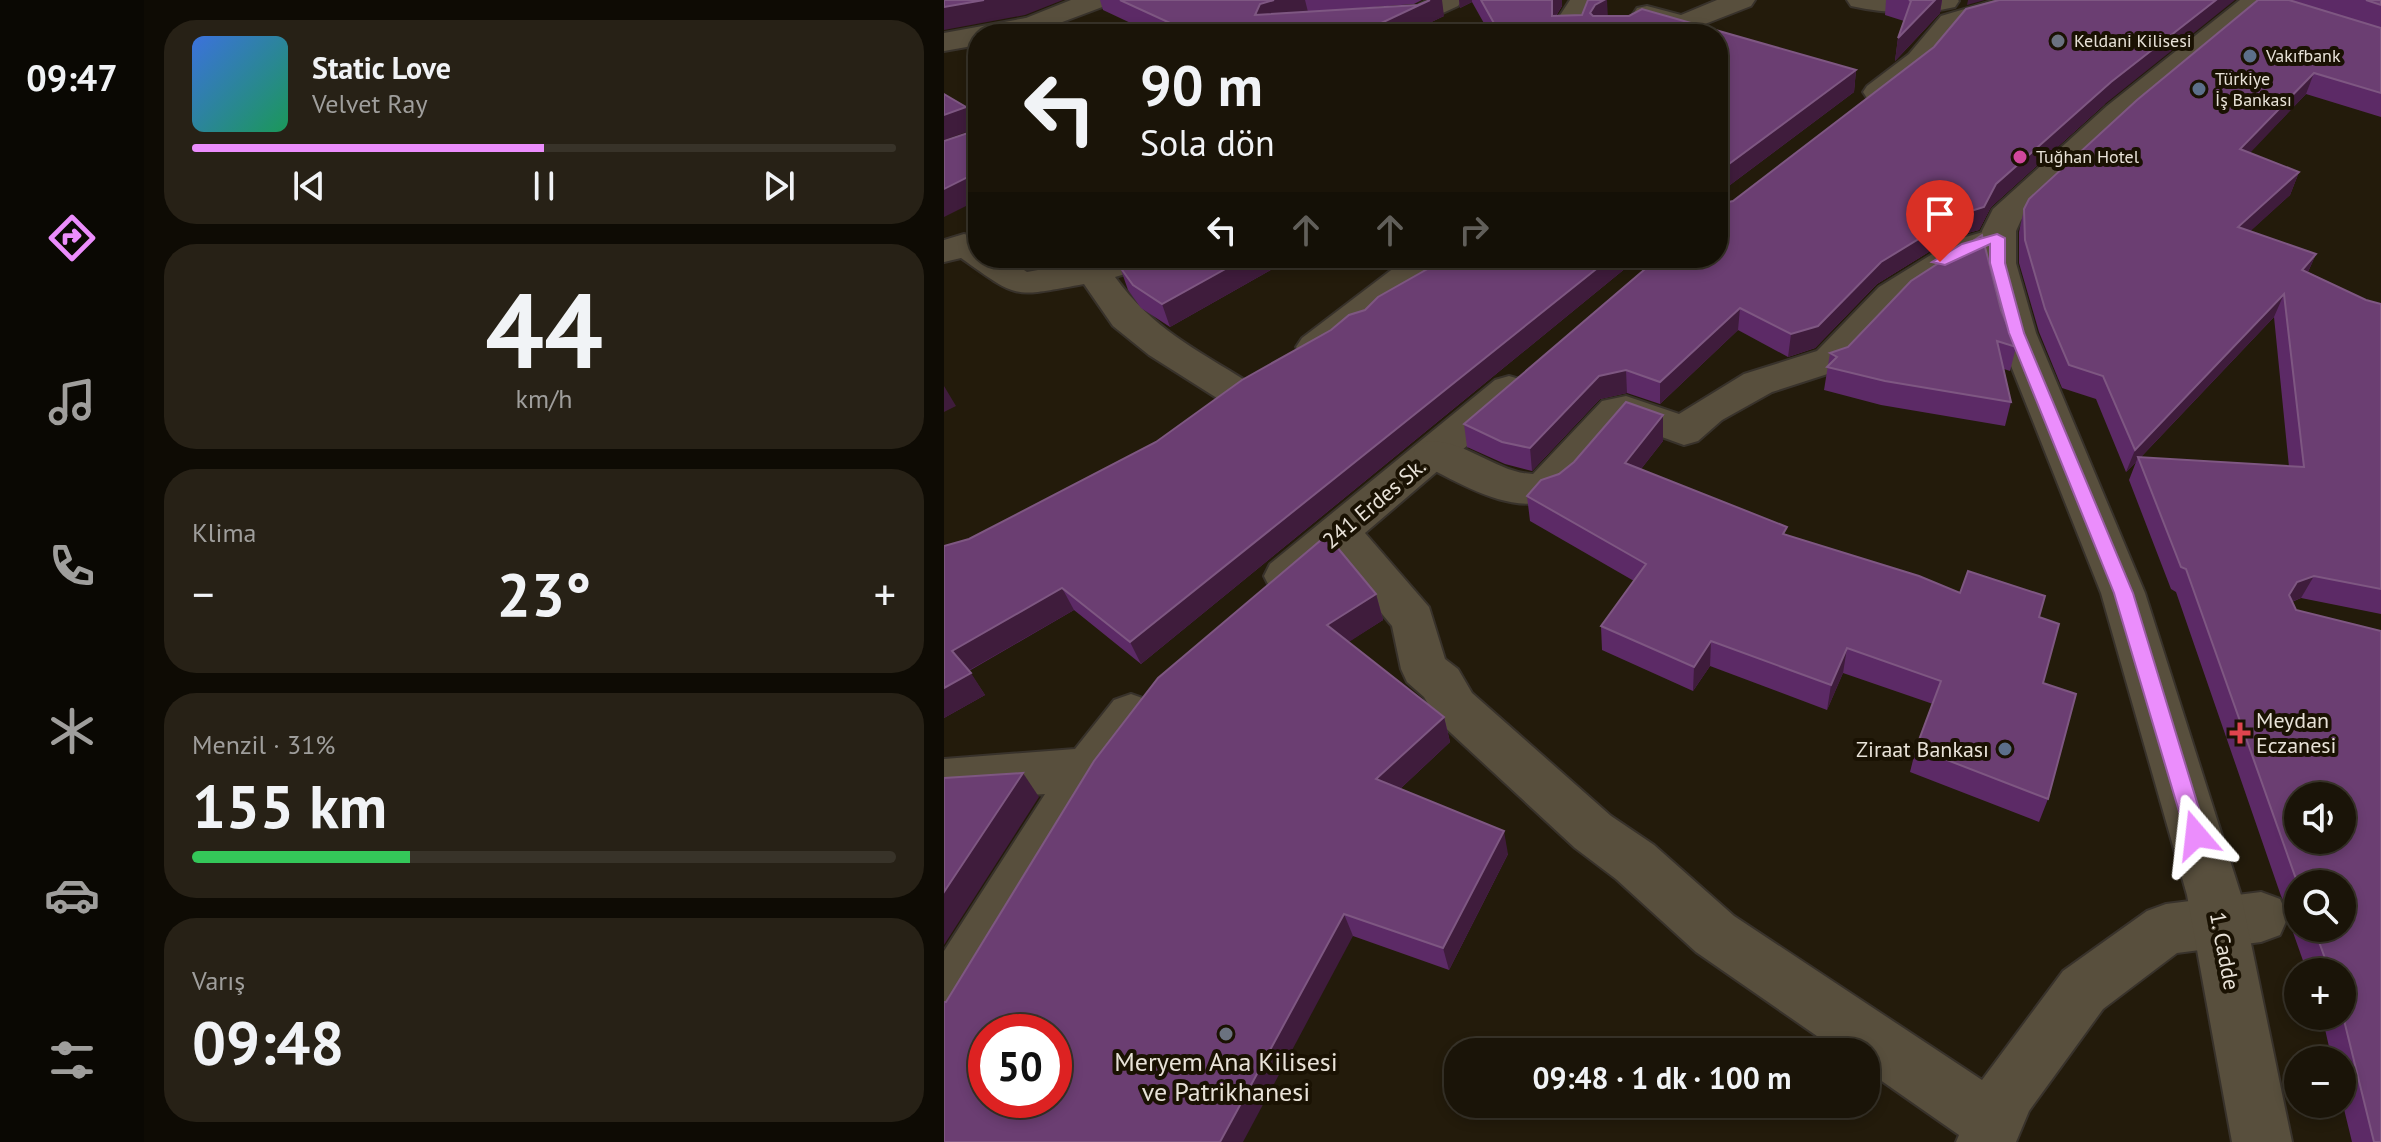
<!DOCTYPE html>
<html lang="tr">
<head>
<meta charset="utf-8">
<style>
  :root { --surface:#1a1408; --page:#272116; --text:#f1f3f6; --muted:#9f9e9c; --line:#383329; --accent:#eb8dfc }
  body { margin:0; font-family:"PT Sans",sans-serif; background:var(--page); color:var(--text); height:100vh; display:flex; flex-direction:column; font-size:30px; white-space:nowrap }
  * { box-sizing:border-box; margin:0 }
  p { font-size:26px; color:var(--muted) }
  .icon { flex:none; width:44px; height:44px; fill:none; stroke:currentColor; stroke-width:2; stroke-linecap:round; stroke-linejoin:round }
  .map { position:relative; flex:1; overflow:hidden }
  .drawer { display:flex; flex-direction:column; gap:20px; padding:20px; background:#0e0b04; width:800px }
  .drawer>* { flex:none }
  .top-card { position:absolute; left:24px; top:24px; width:760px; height:244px; border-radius:32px; box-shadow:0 4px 12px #0003,0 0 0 2px var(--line); background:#1a1408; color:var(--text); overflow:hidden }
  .tools { position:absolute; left:1340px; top:782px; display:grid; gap:16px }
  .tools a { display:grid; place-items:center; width:72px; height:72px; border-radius:50%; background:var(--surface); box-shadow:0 4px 12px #0003,0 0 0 2px var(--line); font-size:40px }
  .speed { position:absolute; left:24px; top:1014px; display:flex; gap:16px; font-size:40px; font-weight:700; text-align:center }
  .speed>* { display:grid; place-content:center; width:104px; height:104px; border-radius:50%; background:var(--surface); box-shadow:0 4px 12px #0003,0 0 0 2px var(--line); line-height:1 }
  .speed .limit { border:12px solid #d22; background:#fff; color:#111 }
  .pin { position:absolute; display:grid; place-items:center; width:68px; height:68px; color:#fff; margin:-82px -34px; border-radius:50% 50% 50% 0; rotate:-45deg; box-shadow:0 0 8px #0007 }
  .pin .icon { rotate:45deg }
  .me { position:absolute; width:88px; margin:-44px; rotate:343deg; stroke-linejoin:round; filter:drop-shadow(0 0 6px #0008) }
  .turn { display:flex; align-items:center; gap:28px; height:168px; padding:0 40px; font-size:36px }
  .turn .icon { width:104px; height:104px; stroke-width:2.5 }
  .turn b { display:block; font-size:56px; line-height:68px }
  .lanes { display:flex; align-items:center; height:76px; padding:0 40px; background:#0003; justify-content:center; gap:40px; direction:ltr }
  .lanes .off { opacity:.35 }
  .big { font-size:60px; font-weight:800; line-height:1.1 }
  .drawer .card { flex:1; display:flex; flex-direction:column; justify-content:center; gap:12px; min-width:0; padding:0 28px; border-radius:32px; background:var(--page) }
  .drawer .dial { align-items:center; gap:0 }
  .dial b { font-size:104px; line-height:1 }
  .song { display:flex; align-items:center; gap:24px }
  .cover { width:96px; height:96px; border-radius:12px; background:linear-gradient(135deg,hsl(220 70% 55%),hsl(150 70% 35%)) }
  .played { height:8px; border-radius:4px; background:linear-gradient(90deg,var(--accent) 50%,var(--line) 50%) }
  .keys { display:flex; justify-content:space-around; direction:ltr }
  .heat { display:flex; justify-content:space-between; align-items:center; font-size:44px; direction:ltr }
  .charge { height:12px; border-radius:6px; background:linear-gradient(90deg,#34c759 31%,var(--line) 0) }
  .trip { position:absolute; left:500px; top:1038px; width:436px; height:80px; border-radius:32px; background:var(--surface); box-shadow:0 4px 12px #0003,0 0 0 2px var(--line); font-weight:800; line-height:80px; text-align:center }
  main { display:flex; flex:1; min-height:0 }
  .tab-bar { display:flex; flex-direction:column; width:144px; justify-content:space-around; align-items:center; background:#0a0803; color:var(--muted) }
  .tab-bar .icon { width:56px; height:56px }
  .tab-bar .selected { color:var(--accent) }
  .tab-bar b { font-size:36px; color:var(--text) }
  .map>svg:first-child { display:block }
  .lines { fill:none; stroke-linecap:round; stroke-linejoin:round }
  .pedestrian-casing { stroke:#38322b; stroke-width:4 }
  .minor-casing { stroke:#38322b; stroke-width:4 }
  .tertiary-casing { stroke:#38322b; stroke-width:4 }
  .secondary-casing { stroke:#38322b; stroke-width:4 }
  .pedestrian { fill:#584f3d; fill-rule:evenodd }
  .minor { fill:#584f3d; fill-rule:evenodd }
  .tertiary { fill:#584f3d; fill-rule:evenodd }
  .secondary { fill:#584f3d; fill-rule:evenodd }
  .wall { fill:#5c2a66; fill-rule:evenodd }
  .shaded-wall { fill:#3f1c3c }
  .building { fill:#6b3e72; stroke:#7e5782; stroke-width:2; fill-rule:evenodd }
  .route { fill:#eb8dfc; stroke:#995ca4; stroke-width:2 }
  .worship-dot { fill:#6b7280; stroke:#1a1203; stroke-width:3 }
  .service-dot { fill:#5c6f8a; stroke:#1a1203; stroke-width:3 }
  .hotel-dot { fill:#d1479c; stroke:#1a1203; stroke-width:3 }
  .health-dot { fill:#e0444e; stroke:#1a1203; stroke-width:3 }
  .labels { text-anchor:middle; stroke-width:8; stroke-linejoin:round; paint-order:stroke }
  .far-poi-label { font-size:18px; fill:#e8e2d8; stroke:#1a1203; text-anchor:start }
  .street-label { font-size:22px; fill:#e8e2d8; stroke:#1a1203 }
  .poi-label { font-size:22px; fill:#e8e2d8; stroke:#1a1203; text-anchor:start }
  .near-poi-label { font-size:26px; fill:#e8e2d8; stroke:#1a1203 }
</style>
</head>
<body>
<main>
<nav class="tab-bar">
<b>09:47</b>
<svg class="icon selected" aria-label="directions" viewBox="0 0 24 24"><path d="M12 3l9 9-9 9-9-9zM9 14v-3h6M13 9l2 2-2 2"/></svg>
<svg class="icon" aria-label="music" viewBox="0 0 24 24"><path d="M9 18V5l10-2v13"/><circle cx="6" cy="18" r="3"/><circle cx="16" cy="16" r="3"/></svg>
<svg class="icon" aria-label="phone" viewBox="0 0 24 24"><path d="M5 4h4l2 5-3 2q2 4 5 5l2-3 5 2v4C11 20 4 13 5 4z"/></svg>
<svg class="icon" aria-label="climate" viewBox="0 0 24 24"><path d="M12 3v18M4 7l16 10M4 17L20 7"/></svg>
<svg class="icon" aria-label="car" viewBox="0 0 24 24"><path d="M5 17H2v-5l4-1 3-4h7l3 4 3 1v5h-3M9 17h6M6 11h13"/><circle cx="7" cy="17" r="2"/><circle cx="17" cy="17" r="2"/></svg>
<svg class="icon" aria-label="filters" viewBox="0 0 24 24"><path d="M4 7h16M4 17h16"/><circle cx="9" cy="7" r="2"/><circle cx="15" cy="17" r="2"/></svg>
</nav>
<section class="drawer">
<div class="card">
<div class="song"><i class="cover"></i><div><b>Static Love</b><p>Velvet Ray</p></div></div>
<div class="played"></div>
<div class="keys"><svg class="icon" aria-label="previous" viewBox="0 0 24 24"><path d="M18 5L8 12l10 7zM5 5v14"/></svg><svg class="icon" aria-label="pause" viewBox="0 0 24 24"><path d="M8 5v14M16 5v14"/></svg><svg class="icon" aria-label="next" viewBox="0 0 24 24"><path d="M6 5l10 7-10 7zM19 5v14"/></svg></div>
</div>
<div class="card dial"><b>44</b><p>km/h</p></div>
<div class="card"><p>Klima</p>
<div class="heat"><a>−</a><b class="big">23°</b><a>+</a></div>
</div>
<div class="card"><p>Menzil · 31%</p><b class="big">155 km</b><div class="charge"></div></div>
<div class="card"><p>Varış</p><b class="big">09:48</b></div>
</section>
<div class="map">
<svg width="1437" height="1142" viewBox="0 0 1437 1142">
  <rect width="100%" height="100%" fill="#231b0b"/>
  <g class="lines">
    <g class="pedestrian-casing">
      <g id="pedestrian">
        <polygon points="484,0 518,0 514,6 477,23 318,34 322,28 364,15 471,7"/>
        <polygon points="626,0 654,0 639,23 637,34 609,34 611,23"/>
        <polygon points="773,0 811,0 807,6 738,33 693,20 689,14 693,8 703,6 737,15"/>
        <path d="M 903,0 L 1014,0 L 1015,1 L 1011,7 C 976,15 942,14 907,6 Z"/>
        <path d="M 1051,0 L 1094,0 L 1090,6 C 1068,12 1038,16 1018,28 C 992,43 966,109 923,98 L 919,92 L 923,86 L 965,54 L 997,16 Z"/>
        <polygon points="89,17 99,19 117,34 84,34 75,25 79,19"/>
        <path d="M 20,234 L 34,238 L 34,258 L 62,258 L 83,272 L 160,258 L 217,258 L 212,265 L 171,277 C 208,328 251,349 304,382 L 309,391 L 304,400 L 290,404 L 276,400 L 205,355 L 169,326 L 140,284 C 68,297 76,300 17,258 L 0,262 L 0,240 Z"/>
        <polygon points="463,258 502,258 384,356 371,359 358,356 352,347 358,338"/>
        <path d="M 565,376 L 579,380 L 584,389 L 579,398 L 421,533 L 485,607 L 501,659 L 514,669 L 528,693 L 667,816 L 710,845 L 790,916 L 1038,1080 L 1119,971 L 1203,911 L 1222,904 L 1317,892 L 1336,899 L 1344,917 L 1336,935 L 1317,942 L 1233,953 L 1159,1009 L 1085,1111 L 1072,1142 L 1012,1142 L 1015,1135 L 922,1070 L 922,1052 L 896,1052 L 752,952 L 672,879 L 631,848 L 494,721 L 480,697 L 463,682 L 457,669 L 448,626 L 392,558 C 371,576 356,597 326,588 L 320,576 L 326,564 L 551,380 Z"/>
        <polygon points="187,694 204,700 211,714 162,784 20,1021 0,1029 0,951 101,794 0,801 0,759 131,749 170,700"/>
      </g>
    </g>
    <g class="minor-casing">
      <path id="minor" d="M 1053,228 L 1065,231 L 1070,238 L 1065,245 L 1035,254 L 961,303 L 899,369 L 828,392 L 778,420 L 754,441 L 740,445 L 682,424 C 668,439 630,490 615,497 C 570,519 515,482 475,463 L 469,453 L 475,443 C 513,432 550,473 589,474 L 658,401 L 682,396 L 735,414 L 800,374 L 873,351 L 935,287 L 1011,240 Z"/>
    </g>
    <g class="tertiary-casing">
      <polygon id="tertiary" points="127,0 165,0 161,6 89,33 34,34 34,45 0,51 0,33 82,18"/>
    </g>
    <g class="secondary-casing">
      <polygon id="secondary" points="1296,0 1327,0 1185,120 1077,220 1072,231 1072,263 1092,333 1201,593 1297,895 1348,1142 1288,1142 1243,895 1157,593 1054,333 1036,263 1038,231 1049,209 1163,106"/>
    </g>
    <use href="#pedestrian" class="pedestrian"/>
    <use href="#minor" class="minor"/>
    <use href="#tertiary" class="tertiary"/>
    <use href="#secondary" class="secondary"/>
  </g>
  <g class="wall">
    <polygon points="156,0 478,0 470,4 378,11 500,16 462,34 210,34 159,10"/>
    <polygon points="515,0 618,0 618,6 612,16 638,15 644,0 663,0 663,16 685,16 698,9 912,70 910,92 774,194 774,34 546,34 528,2 516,8"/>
    <polygon points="942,0 998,0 996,13 951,61 954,38 960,21 941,15"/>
    <path d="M 1314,0 L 1345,0 L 1378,10 L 1346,0 L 1437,0 L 1437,117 L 1362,94 L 1305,153 L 1355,172 L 1346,195 L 1306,231 L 1372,254 L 1364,272 L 1422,300 L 1437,304 L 1437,614 L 1357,598 L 1348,602 L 1352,610 L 1437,631 L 1437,1142 L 1408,1142 L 1398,1101 L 1398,1060 L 1388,1060 L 1378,1016 L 1398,1016 L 1398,972 L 1363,972 L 1345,921 L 1347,916 L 1337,896 L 1232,592 L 1227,589 L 1185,480 L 1192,462 L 1182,472 L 1152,399 L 1118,388 L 1095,332 L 1075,263 L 1075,232 L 1080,209 L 1085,199 L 1193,100 ZM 1330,317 L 1345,467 L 1197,457 ZM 1354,796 L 1398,796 L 1398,840 L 1354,840 ZM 1354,884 L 1398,884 L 1398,928 L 1354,928 Z"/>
    <polygon points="1161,104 1047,207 1035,230 1009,237 933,284 871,348 844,357 794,330 716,404 683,393 656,399 588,471 561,464 523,447 520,424 776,204"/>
    <polygon points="191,258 348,258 226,327 197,308 184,290 176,267"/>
    <polygon points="503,258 694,258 197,664 130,610 25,671 41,695 0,718 25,539 212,442"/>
    <polygon points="1057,310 1072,347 1066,371 1060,369 1067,402 1061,426 937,405 880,390 886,353"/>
    <polygon points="719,415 719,441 697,469 843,535 1016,593 1095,617 1104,799 1095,822 966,772 972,748 989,704 899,673 883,710 766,666 749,691 658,650 657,626 690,581 586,521 583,496 615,474"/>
    <polygon points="432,594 439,620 404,642 500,717 506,742 456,789 564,854 505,970 409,936 2,1002"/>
  </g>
  <g class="shaded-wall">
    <polygon points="40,0 119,0 81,15 0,30 0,7"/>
    <polygon points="330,0 361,0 364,12 311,15 316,4"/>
    <polygon points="486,0 498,0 500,16 462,34 414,34"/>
    <polygon points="515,0 528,0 528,2 516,8"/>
    <polygon points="608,0 618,0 618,6 608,22"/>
    <polygon points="660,0 663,0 664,19 652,26 646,13 651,5"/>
    <polygon points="991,0 998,0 996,13 951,61 954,38"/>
    <polygon points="1024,0 1041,0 1023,5"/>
    <polygon points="1272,0 1291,0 1161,104 1047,207 1035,230 1009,237 933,284 871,348 844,357 847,334 937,262 1052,184 1167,82"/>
    <polygon points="912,70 910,92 774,194 774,172"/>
    <polygon points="1370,73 1362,94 1288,172 1296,149"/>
    <polygon points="22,107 31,129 0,140 0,115"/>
    <polygon points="34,172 34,200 0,217 0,189"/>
    <polygon points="1355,172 1346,195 1286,250 1294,227"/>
    <polygon points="1372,254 1362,276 1358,270"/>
    <polygon points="301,258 348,258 226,327 218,304"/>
    <polygon points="666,258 694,258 197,664 186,642"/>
    <polygon points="1340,294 1330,317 1195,459 1194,457 1192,462 1182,472 1191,450"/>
    <polygon points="796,308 794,330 716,404 716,382"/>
    <polygon points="682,370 683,393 656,399 588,471 586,448 655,376"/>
    <polygon points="0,386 12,406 0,412"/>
    <polygon points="719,415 719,441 682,488 681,463"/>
    <polygon points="1370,576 1357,598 1341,604 1345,595 1353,582"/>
    <polygon points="118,588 130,610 22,672 8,651"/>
    <polygon points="432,594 439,620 391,651 383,625"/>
    <polygon points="767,641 766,666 749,691 750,667"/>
    <polygon points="903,648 899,673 883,710 887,685"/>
    <polygon points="27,673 41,695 0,718 0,688"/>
    <polygon points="500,717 506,742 440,804 432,779"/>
    <polygon points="79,773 95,797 0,945 0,892"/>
    <polygon points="560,831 564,854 505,970 499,948"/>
    <polygon points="400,914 409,936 299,1142 276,1142"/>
  </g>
  <g class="building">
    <polygon points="0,0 40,0 0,7"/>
    <polygon points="176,0 330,0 316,4 311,15 474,5 486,0 414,34 250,34"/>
    <polygon points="537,0 608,0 608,16 638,15 644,0 660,0 651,5 646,13 649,16 685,16 698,9 912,70 774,172 774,34 556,34"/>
    <polygon points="965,0 991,0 954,38 967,1"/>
    <polygon points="1055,0 1272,0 1167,82 1052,184 1040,207 1014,215 937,262 874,326 847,334 796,308 716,382 682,370 655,376 586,448 558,442 520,424 714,258 774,258 774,203 776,204 789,201 990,47 1022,9"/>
    <path d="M 1314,0 L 1345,0 L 1437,28 L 1437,93 L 1370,73 L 1296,149 L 1355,172 L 1294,227 L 1372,254 L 1358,270 L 1422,300 L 1437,304 L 1437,589 L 1370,576 L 1353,582 L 1345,595 L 1352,610 L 1437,631 L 1437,1142 L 1430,1142 L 1398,1012 L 1398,972 L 1386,972 L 1370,928 L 1398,928 L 1398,884 L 1355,884 L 1351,876 L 1242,569 L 1237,567 L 1194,457 L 1360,467 L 1340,294 L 1191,450 L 1159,376 L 1125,365 L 1101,309 L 1081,240 L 1080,209 L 1085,199 L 1193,100 ZM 1354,796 L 1398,796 L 1398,840 L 1354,840 Z"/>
    <polygon points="1422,0 1437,0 1437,5"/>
    <polygon points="0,94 22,107 0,115"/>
    <polygon points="28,111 34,115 34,172 0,189 0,141 27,132"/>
    <polygon points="1038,235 1057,310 1072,347 1053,341 1067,402 941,381 883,367 893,357 886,353 904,347 967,281"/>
    <polygon points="191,258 301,258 218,304 189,285 176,267"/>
    <polygon points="503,258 666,258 186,642 118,588 8,651 27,673 0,688 0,546 25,539 212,442 298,380 387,330 405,315 421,310 434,297"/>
    <polygon points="682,402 719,415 681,463 843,527 839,534 975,576 1016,593 1024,571 1101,596 1095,617 1115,624 1099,683 1132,694 1104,799 972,748 997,681 903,648 887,685 767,641 750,667 657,626 702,564 583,496 597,480 615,474 630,462"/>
    <path d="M 383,535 L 432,594 L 383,625 L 500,717 L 432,779 L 560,831 L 499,948 L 400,914 L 276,1142 L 0,1142 L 0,1002 L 2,1002 L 150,761 L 214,678 ZM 42,1032 L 110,1032 L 110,1100 L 42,1100 Z"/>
    <polygon points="79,773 0,892 0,778"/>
  </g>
  <polygon class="route" points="1053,234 1061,238 1061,263 1080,333 1189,593 1263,835 1260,841 1252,844 1245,841 1242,835 1170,593 1065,333 1046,263 1046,244 1001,265 988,262 1018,244"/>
  <g class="worship-dot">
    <circle cx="1114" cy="41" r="8"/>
    <circle cx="282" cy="1034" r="8"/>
  </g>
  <g class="service-dot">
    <circle cx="1306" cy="56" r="8"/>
    <circle cx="1255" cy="89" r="8"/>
    <circle cx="1061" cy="749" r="8"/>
  </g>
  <circle class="hotel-dot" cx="1076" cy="157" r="8"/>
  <path class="health-dot" d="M1292 721h8v8h8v8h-8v8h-8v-8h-8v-8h8z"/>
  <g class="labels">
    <g class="far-poi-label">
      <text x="1130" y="47">Keldani Kilisesi</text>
      <text x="1322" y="62">Vakıfbank</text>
      <text x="1271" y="85">Türkiye<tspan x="1271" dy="21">İş Bankası</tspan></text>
      <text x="1092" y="163">Tuğhan Hotel</text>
    </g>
    <g class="street-label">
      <text transform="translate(430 503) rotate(-40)" y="8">241 Erdes Sk.</text>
      <text transform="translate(1281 951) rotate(79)" y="8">1. Cadde</text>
    </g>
    <g class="poi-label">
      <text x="1312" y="728">Meydan<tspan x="1312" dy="25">Eczanesi</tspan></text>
      <text x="1045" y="757" text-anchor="end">Ziraat Bankası</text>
    </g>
    <g class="near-poi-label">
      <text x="282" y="1071">Meryem Ana Kilisesi<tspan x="282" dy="30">ve Patrikhanesi</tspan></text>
    </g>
  </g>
</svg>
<div class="tools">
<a><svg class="icon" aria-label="sound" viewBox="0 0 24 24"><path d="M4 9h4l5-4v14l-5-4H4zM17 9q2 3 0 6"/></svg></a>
<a><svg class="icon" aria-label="search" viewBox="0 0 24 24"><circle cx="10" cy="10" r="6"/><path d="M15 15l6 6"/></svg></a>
<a>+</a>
<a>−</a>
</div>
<div class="speed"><div class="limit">50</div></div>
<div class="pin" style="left:996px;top:262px;background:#d93025"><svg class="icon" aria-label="arrive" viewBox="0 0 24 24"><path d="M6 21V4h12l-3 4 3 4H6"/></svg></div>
<svg class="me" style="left:1252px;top:835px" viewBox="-20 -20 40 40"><path d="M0-17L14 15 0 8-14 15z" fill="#eb8dfc" stroke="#fff" stroke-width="4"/></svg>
<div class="trip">09:48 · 1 dk · 100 m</div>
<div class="top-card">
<div class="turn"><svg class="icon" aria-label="left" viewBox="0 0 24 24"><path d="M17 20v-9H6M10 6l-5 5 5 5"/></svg><div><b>90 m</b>Sola dön</div></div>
<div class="lanes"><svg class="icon" aria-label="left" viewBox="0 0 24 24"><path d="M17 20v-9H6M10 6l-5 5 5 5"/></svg><svg class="icon off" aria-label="ahead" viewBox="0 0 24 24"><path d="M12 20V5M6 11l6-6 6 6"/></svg><svg class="icon off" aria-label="ahead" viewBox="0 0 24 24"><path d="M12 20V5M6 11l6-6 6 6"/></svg><svg class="icon off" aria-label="right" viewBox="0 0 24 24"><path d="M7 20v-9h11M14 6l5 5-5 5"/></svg></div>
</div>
</div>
</main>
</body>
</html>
